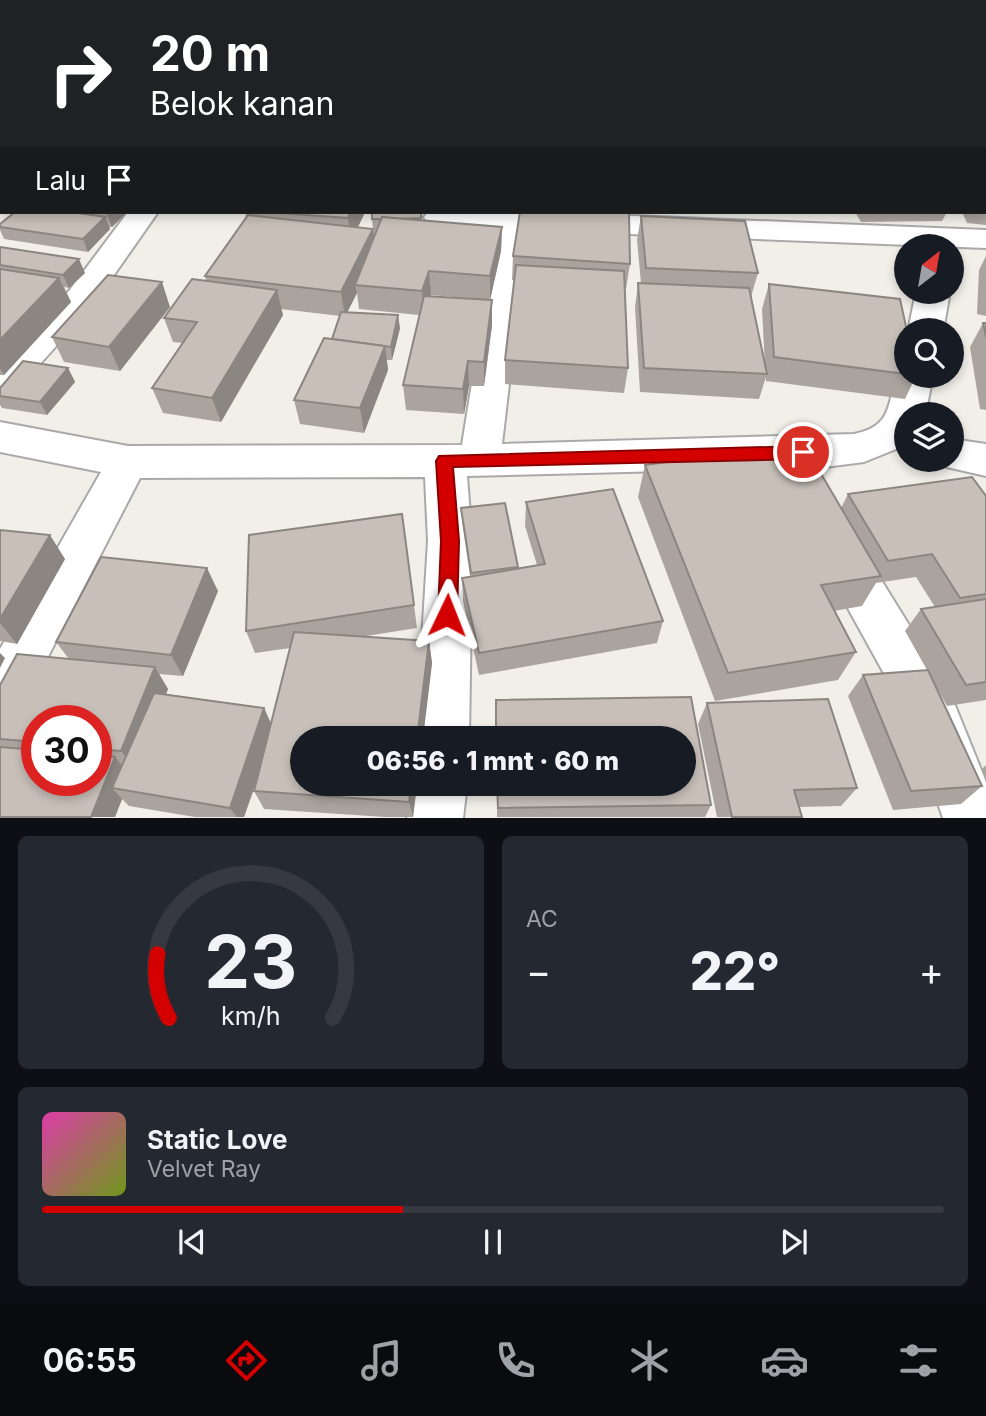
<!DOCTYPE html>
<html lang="id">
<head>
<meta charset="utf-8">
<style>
  :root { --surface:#171b24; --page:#242831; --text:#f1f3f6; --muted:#9ea1a6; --line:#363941; --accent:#d40000 }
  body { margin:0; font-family:Inter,sans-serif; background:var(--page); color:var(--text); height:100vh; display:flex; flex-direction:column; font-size:26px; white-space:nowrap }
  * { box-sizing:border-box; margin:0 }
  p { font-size:23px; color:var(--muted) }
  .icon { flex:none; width:38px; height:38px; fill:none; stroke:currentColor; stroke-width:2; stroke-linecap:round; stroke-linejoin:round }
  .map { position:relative; height:818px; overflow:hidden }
  .details { display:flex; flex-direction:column; gap:18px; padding:18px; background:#0d0f14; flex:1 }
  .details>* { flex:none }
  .hud { position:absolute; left:0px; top:0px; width:987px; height:214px; box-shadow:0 4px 10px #0003; background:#202124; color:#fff; overflow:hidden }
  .needle { width:46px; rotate:31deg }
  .fabs { position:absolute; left:894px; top:234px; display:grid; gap:14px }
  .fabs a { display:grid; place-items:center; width:70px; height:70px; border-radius:50%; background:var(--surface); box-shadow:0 4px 10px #0003; font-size:35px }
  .speed { position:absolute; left:21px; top:705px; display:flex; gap:14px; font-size:35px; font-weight:700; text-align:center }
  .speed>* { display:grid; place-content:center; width:91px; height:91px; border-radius:50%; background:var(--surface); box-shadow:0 4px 10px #0003; line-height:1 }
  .speed .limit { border:10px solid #d22; background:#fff; color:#111 }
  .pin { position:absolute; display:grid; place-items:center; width:60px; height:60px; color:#fff; margin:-30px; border:4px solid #fff; border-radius:50%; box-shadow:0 2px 7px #0007 }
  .me { position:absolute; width:77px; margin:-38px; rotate:2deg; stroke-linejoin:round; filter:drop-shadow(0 0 5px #0008) }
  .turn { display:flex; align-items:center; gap:24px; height:147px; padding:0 35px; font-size:32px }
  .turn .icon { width:91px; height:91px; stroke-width:2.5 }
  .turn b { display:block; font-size:49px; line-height:60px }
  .then { display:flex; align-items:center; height:66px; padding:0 35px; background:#0003; gap:14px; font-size:26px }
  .big { font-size:52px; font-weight:800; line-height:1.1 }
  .details .tile { flex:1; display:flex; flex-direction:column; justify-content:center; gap:10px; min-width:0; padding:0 24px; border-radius:10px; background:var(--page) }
  .details .dial { align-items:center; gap:0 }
  .dial svg { height:182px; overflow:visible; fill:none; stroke:var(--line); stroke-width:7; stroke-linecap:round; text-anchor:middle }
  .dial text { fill:var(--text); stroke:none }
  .song { display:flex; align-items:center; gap:21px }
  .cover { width:84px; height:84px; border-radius:10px; background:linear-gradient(135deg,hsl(320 70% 55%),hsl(80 70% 35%)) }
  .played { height:7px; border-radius:4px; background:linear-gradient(90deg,var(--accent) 40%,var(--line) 40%) }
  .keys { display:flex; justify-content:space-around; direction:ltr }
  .heat { display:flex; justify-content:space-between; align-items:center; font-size:38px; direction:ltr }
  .details .tiles { flex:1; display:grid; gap:18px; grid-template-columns:1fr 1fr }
  .tile:last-child { grid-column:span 2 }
  .trip { position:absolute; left:290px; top:726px; width:406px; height:70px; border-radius:35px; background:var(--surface); box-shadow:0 4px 10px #0003; font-weight:800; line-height:70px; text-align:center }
  .tabs { display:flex; height:112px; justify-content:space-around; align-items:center; background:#090b0e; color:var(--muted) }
  .tabs .icon { width:49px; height:49px }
  .tabs .current { color:var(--accent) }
  .tabs b { font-size:32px; color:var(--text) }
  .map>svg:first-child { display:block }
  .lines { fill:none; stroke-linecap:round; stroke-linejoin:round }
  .minor-casing { stroke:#a9a9a9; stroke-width:4 }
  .minor { fill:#fff; fill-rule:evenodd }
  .wall { fill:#aba49e; fill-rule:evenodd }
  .shaded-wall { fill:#8b8681 }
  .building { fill:#c7bfb8; stroke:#8b8681; stroke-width:2 }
  .route { fill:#d40000; stroke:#8a0000; stroke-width:2 }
</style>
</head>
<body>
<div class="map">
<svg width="986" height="818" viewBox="0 0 986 818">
  <rect width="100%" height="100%" fill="#f2efe9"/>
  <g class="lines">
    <g class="minor-casing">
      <g id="minor">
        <polygon points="320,0 463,0 464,2 321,2"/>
        <polygon points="556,0 578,0 579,2 557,2"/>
        <rect x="776" y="0" width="20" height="2"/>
        <polygon points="128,212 158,212 93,305 13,394 0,398 0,362 69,291"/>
        <path d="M 428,212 L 533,212 L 986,230 L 986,248 L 527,230 L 502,444 L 854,434 C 899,425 884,396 902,367 L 906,366 L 906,376 L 933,376 L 925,415 L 906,415 L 906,445 L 864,462 L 825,467 L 467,476 L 472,541 L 469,738 L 416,738 L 428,541 L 425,477 L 140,478 L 18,715 L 0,723 L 0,649 L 101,472 L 0,452 L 0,422 L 128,446 L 462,445 L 497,228 L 428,223 L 424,217 Z"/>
        <polygon points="916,292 950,292 943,331 908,331"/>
        <polygon points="952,439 986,444 986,476 938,465 935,460 952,460"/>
        <polygon points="841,535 857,541 948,688 986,782 986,818 943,818 908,717 818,554 825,541"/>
        <polygon points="411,784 467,784 463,818 407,818"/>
      </g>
    </g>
    <use href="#minor" class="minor"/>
  </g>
  <g class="wall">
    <polygon points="730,0 781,0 781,2 750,2"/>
    <rect x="985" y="20" width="1" height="48"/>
    <polygon points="0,55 2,55 2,147 0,148"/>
    <polygon points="985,75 986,75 986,225 967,223 962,212 985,212"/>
    <polygon points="15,212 127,212 112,227 109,227 110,229 88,252 4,239 0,230 0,224"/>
    <polygon points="245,212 365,212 358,227 373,229 372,219 421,212 421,221 502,227 501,251 490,300 431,295 430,296 492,300 492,325 484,386 469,386 464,414 406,410 403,385 419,315 359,309 357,293 347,312 400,328 392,360 387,360 388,370 364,433 300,424 294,400 332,339 340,316 281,309 283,315 221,422 163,413 152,388 183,343 173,342 164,318 206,281 205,276 246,217"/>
    <polygon points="855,212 947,212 942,221 861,222"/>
    <polygon points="641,216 758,273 751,297 750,297 765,367 762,309 769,284 907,331 906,376 916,376 905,399 766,381 766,377 759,399 640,392 635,307 638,283 641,283 637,240"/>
    <polygon points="0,247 85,273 69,288 64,287 71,302 4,375 0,375"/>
    <polygon points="513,256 630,264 626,289 625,288 628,368 624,393 505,384 505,360 514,280 512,280"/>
    <polygon points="986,256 986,316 977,314 979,270"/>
    <polygon points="170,307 120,371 64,362 52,337"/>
    <polygon points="983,323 986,323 986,410 980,409 970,347"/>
    <polygon points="68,368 75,382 47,415 2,408 0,405 0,388"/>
    <polygon points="645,465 841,508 848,494 986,496 986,700 947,706 936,686 982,786 961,804 893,810 848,696 863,675 927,670 905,631 921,609 935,607 916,577 876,583 862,606 834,611 856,652 838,680 715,701 638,497"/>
    <polygon points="526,502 663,621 657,643 479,675 463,601 462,578 470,576 462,521 461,508 505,503 518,568 537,565 525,526"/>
    <path d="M 402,514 L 417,628 L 360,637 L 429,641 L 432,663 L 413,817 L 385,817 L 264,809 L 254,791 L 256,784 L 244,817 L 195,817 L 129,806 L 122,799 L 115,817 L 0,817 L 0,685 L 69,659 L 56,642 L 218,591 L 183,676 L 159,674 L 168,689 L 166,694 L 264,708 L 271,723 L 290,648 L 255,653 L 246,631 ZM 37,721 L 96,721 L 96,780 L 37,780 Z"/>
    <polygon points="0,530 65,559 17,644 0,641"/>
    <polygon points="691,697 711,805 705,817 497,817 497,784 684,784 684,738 496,738 496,700"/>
    <polygon points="707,703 857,788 841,806 799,807 802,817 717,817 698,724"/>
    <polygon points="986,765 986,778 982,769"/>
  </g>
  <g class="shaded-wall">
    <polygon points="151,0 164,0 162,2 149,2"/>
    <polygon points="2,21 2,41 0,37 0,22"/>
    <polygon points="2,120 2,147 0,148 0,121"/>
    <polygon points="106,212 127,212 112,227"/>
    <polygon points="351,212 365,212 351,242 348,218"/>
    <polygon points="105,217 110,229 88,252 83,239"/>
    <polygon points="502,227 501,251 490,300 490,276"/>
    <polygon points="373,229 376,252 355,285 357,293 345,317 341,292"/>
    <polygon points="79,259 85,273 69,288 63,275"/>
    <polygon points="429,271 431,295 424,315 422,291"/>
    <polygon points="59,278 71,302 4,375 0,369 0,340"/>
    <polygon points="162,282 170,307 120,371 109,347"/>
    <polygon points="277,290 283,315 221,422 212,398"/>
    <polygon points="492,300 492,325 484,386 484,362"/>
    <polygon points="398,315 400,328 392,360 391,347"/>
    <polygon points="385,346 388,370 364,433 360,408"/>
    <polygon points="468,361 469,386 464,414 463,389"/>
    <polygon points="68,368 75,382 47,415 40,402"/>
    <polygon points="50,535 65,559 17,644 0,623 0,619"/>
    <polygon points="207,568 218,591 183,676 171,655"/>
    <polygon points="429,641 432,663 423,738 417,738"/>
    <polygon points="0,653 5,658 0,668"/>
    <polygon points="155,667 168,689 136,770 121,751"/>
    <polygon points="264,708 273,729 244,817 237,817 230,808"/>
    <polygon points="115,757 131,776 112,788 122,799 115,817 91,817"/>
    <polygon points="411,784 417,784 413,817 409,802"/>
  </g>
  <g class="building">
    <polygon points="3,0 51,0 47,2 2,2 2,21 0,22 0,1"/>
    <polygon points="102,0 151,0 149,2 100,2"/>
    <polygon points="162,0 231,0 230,2 160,2"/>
    <polygon points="239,0 261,0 260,2 238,2"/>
    <polygon points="261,0 313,0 313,2 260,2"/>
    <polygon points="377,0 439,0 438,2 376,2"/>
    <polygon points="502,0 544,0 543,2 501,2"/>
    <rect x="985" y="20" width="1" height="26"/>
    <rect x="0" y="75" width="2" height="24"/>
    <rect x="985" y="75" width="1" height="28"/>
    <polygon points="0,109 2,109 2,120 0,121"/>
    <rect x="985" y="114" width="1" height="37"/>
    <rect x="985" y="158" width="1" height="42"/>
    <polygon points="15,212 72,212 105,217 83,239 0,227 0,224"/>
    <polygon points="265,212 351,212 348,218"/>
    <polygon points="372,212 421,212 421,218 396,219 382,217 382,219 372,219"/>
    <polygon points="520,212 609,212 629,213 630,264 513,256"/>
    <polygon points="248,215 373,229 341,292 205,276"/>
    <polygon points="641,216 745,221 758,273 646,268"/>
    <polygon points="382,217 502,227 490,276 429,271 422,291 355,285"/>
    <polygon points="0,247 79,259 63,275 0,265"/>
    <polygon points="516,265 624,271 628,368 505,360"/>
    <polygon points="0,269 59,278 0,340"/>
    <polygon points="108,275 162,282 109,347 52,337"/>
    <polygon points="192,279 277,290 212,398 152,388 197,322 164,318"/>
    <polygon points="638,283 749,288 767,374 644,368"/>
    <polygon points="769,284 900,299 907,331 906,374 774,357"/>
    <polygon points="424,296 492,300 484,362 468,361 463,389 403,385"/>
    <polygon points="341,312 398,315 391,347 332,339"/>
    <polygon points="983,323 986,323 986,337"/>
    <polygon points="324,338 385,346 360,408 294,400"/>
    <polygon points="23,361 68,368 40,402 0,396 0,388"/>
    <polygon points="803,443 881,576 821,585 856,652 728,673 645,465"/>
    <polygon points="972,477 986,496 986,594 960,598 932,554 888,561 848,494"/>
    <polygon points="613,489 663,621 479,653 462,578 545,564 526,502"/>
    <polygon points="505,503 518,567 471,573 461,508"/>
    <polygon points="402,514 414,605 246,631 249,535"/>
    <polygon points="0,530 50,535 0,619"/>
    <polygon points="101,557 207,568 171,655 56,642"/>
    <polygon points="986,599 986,682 966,685 921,609"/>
    <polygon points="294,632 429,641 417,738 303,738 303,784 411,784 409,802 254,791"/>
    <polygon points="17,654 155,667 121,751 96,749 96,721 37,721 37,742 0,739 0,685"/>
    <polygon points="928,670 982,786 911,791 863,675"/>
    <polygon points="154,693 264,708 230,808 112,788"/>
    <polygon points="691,697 711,805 498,808 497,784 684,784 684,738 496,738 496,700"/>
    <polygon points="828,699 857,788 794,790 802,817 732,817 707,703"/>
    <polygon points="0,747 37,750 37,780 96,780 96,755 115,757 91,817 0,817"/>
  </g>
  <polygon class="route" points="803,446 812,452 803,459 453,467 459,541 457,615 454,621 447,624 440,621 438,615 441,541 436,461 439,456"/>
</svg>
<div class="fabs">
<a><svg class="needle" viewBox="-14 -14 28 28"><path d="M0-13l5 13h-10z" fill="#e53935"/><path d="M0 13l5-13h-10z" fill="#9ea1a6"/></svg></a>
<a><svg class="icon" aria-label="search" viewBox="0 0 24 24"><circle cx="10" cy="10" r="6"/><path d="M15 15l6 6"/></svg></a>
<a><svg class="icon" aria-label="layers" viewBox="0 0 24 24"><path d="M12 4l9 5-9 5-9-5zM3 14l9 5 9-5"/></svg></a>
</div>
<div class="speed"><div class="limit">30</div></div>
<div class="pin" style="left:803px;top:452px;background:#d93025"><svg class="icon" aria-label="arrive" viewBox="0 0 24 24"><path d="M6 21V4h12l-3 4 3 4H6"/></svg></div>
<svg class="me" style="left:447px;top:615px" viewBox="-20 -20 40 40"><path d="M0-17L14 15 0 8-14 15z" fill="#d40000" stroke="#fff" stroke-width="4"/></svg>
<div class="trip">06:56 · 1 mnt · 60 m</div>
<div class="hud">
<div class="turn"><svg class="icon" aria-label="right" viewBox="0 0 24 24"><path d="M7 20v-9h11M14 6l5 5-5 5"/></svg><div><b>20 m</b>Belok kanan</div></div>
<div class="then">Lalu<svg class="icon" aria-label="arrive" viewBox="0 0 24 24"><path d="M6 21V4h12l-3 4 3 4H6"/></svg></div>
</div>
</div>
<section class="details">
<div class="tiles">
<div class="tile dial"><svg viewBox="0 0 100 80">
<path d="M14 69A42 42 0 1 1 86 69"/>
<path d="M14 69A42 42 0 0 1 9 41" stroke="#d40000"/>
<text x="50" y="56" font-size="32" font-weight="700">23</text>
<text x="50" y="72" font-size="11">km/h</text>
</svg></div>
<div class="tile"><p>AC</p>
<div class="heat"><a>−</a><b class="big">22°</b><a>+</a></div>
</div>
<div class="tile">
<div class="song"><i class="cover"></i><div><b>Static Love</b><p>Velvet Ray</p></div></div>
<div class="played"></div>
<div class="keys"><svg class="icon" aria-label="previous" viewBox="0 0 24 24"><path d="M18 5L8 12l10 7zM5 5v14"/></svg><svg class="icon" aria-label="pause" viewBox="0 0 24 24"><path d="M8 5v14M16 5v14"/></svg><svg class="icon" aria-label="next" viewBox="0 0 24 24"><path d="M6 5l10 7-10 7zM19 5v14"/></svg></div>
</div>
</div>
</section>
<nav class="tabs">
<b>06:55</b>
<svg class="icon current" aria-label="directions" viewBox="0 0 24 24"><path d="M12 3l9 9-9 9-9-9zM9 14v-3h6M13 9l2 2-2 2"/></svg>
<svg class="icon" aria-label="music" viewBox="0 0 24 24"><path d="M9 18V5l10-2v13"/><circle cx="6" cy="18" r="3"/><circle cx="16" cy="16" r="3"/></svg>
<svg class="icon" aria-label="phone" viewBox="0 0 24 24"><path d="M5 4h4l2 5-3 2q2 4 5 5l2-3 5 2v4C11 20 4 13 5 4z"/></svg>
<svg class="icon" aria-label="climate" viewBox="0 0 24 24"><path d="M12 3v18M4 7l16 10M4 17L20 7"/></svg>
<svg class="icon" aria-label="car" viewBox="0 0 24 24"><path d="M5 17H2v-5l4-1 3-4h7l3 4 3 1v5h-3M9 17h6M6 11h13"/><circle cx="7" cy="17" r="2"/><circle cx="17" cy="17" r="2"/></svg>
<svg class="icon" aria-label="filters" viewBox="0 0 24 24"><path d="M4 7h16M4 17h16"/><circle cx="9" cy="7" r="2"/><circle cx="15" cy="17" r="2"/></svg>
</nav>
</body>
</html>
